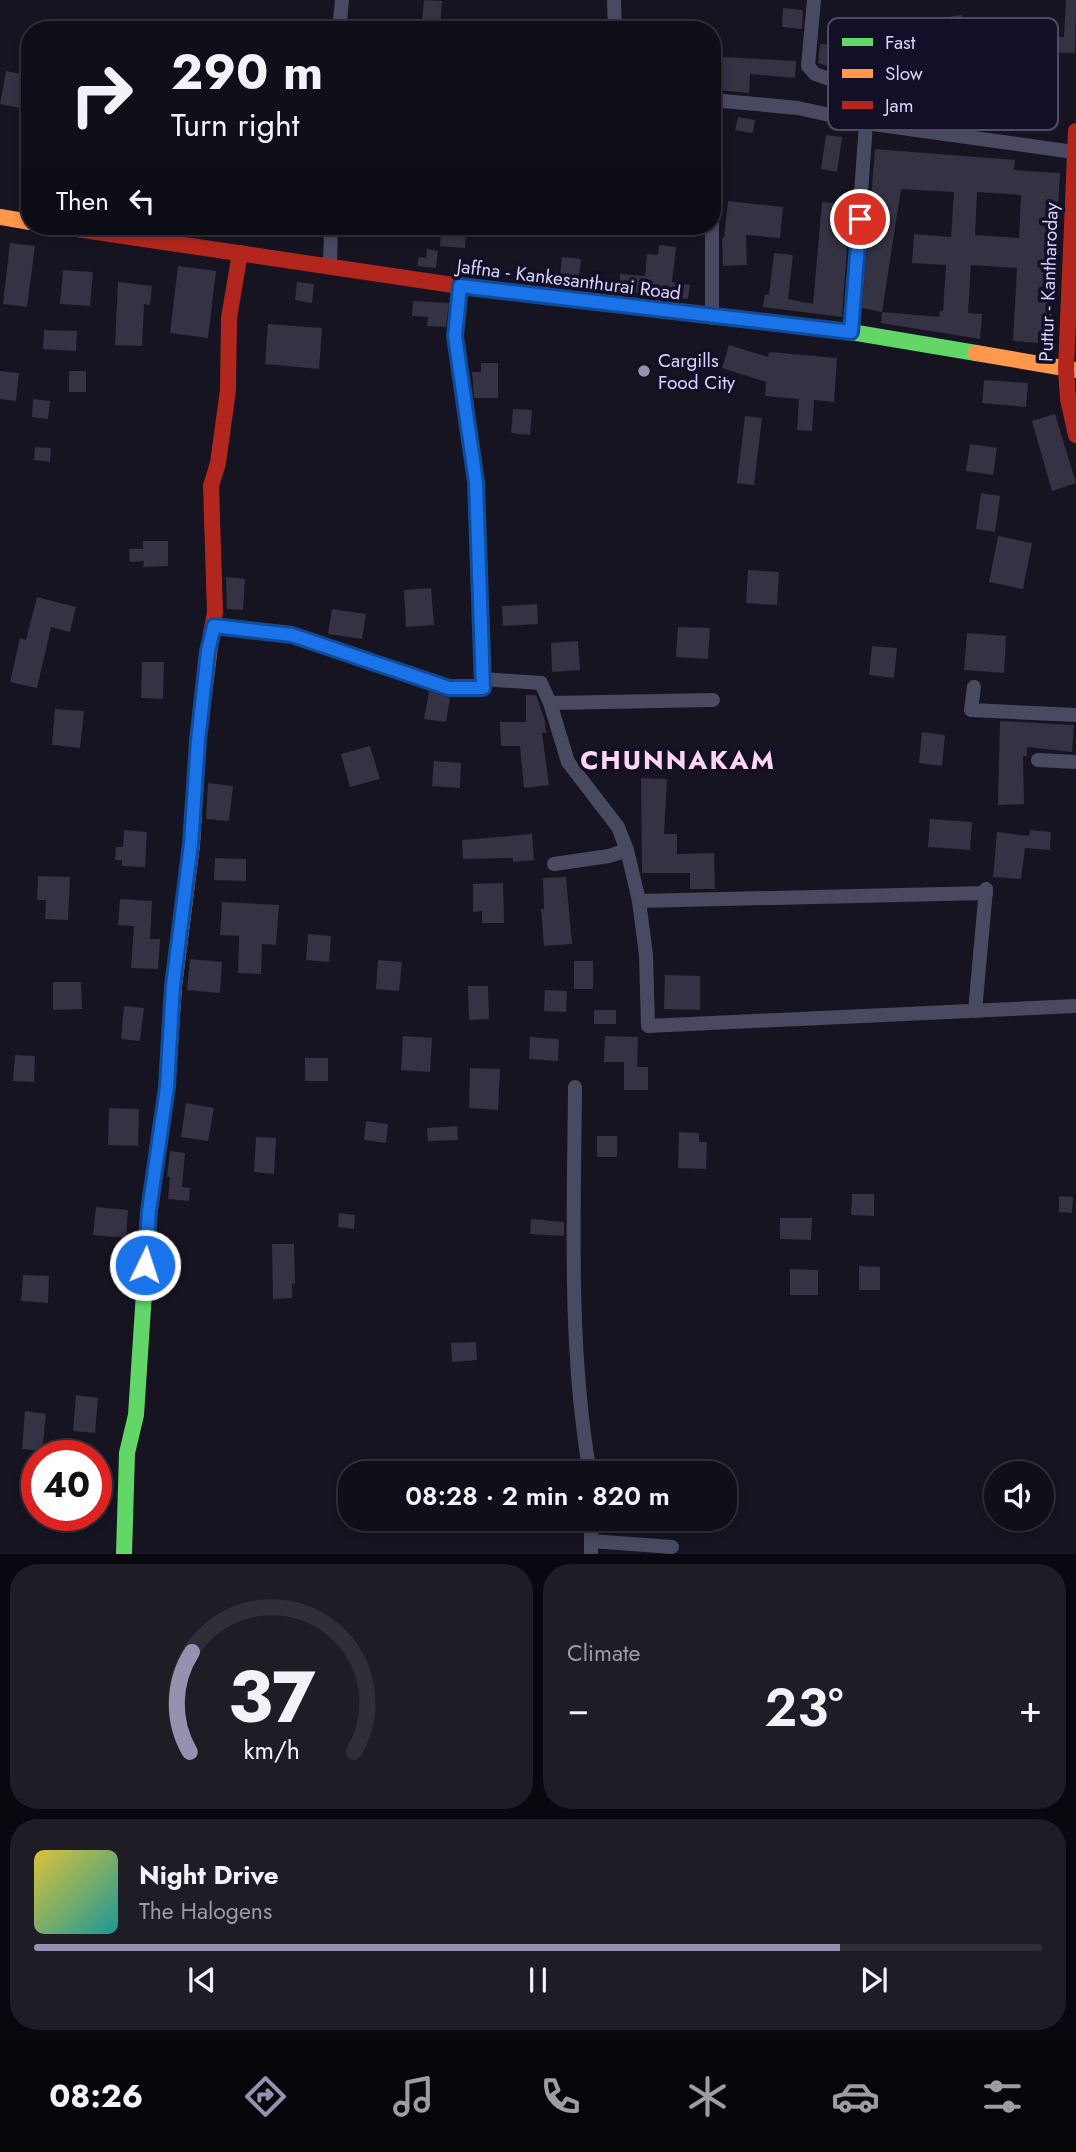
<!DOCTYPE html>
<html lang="en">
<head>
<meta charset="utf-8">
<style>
  :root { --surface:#100f19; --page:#1e1d26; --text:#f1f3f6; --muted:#9c9ca2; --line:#302f38; --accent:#9591b1 }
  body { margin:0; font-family:Jost,sans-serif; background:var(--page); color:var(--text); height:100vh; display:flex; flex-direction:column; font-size:26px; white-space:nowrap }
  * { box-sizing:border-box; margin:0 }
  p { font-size:23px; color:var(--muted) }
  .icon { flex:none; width:38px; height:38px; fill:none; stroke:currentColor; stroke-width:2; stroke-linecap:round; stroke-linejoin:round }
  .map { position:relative; height:1554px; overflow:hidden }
  .sheet { display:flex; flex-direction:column; gap:10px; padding:10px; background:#09080e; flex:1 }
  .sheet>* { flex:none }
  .top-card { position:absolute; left:21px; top:21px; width:700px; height:214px; border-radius:28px; box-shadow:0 4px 10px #0003,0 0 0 2px var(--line); background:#100f19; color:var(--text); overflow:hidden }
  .buttons { position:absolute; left:984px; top:1461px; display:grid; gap:14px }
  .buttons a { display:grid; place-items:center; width:70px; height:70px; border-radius:50%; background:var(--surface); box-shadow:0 4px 10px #0003,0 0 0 2px var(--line); font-size:35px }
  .speed { position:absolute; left:21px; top:1440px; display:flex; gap:14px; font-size:35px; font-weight:700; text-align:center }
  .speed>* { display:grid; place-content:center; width:91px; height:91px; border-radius:50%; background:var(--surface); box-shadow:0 4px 10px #0003,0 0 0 2px var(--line); line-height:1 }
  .speed .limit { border:10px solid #d22; background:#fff; color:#111 }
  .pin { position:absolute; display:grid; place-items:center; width:60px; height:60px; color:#fff; margin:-30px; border:4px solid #fff; border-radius:50%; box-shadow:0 2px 7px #0007 }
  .me { position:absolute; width:77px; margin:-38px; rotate:4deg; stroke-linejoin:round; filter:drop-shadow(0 0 5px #0008) }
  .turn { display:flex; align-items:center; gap:24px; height:147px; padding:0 35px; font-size:32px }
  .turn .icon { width:91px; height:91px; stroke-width:2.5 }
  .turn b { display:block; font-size:49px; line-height:60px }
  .then { display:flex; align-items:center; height:66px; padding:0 35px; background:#0003; gap:14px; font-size:26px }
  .big { font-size:52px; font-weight:600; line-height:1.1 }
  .sheet .tile { flex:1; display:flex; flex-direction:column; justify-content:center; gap:10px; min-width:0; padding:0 24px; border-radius:28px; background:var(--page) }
  .sheet .dial { align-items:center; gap:0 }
  .dial svg { height:182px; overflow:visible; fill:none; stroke:var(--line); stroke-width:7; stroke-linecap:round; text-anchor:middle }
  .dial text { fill:var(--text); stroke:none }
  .song { display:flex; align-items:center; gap:21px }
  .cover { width:84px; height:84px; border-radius:10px; background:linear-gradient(135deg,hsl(50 70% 55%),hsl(180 70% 35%)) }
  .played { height:7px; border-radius:4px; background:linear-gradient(90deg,var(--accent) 80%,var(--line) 80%) }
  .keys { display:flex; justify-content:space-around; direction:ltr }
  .heat { display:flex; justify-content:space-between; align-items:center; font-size:38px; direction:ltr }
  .sheet .tiles { flex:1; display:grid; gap:10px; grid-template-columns:1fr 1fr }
  .tile:last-child { grid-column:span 2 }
  .trip { position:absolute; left:338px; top:1461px; width:399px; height:70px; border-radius:28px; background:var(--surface); box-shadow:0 4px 10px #0003,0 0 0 2px var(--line); font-weight:600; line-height:70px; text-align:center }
  .tabs { display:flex; height:112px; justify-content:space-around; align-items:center; background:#06060a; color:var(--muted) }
  .tabs .icon { width:49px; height:49px }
  .tabs .active { color:var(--accent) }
  .tabs b { font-size:32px; color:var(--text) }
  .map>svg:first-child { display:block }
  .building { fill:#343243; fill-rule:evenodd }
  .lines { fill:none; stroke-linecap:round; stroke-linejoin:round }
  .street { stroke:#4a4962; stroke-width:14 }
  .fast { stroke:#63d668; stroke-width:16 }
  .slow { stroke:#ff974d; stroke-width:16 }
  .jam { stroke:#b3261e; stroke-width:16 }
  .route-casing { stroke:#114b97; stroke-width:18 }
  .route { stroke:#1a73e8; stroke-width:12 }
  .poi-dot { fill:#9591b1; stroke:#130f26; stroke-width:2.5 }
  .labels { text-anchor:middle; stroke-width:7; stroke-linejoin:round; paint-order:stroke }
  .street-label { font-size:19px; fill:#d9d4ff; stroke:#130f26 }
  .poi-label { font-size:19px; fill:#d9d4ff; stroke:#130f26; text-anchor:start }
  .district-label { font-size:26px; font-weight:bold; letter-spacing:2px; fill:#ffd6f0; stroke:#130f26 }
  .key { fill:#130f26; stroke:#4e4a67; stroke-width:2 }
  .key-label { font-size:19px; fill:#d9d4ff }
</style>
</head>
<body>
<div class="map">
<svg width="1076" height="1554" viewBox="0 0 1076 1554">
  <rect width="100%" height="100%" fill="#161421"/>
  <g class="building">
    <polygon points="424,0 442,1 440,30 421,30"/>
    <polygon points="1066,0 1076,0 1075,53 1031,52 1031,56 1015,58 1014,51 1009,51 1009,45 1046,40 1047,36 1064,37"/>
    <polygon points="783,8 803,10 802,29 782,27"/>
    <polygon points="962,15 965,38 936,41 933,19"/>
    <polygon points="820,44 844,46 841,71 818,63"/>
    <polygon points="721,57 796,61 795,78 750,74 749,93 718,90"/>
    <polygon points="6,71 30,76 30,110 0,104"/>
    <polygon points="738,117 755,120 753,133 735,130"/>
    <polygon points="826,135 842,137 837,172 821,169"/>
    <path d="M 875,149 L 1015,160 L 1014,170 L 1060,173 L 1050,344 L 1013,341 L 1017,268 L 971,265 L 968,313 L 982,314 L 980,339 L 881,323 L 882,312 L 862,308 ZM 901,189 L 954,192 L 951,237 L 914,234 L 912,263 L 946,265 L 943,311 L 940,311 L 939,317 L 882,312 ZM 977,192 L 1021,195 L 1019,238 L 975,235 Z"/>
    <polygon points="728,201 783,207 780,238 746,235 747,265 723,266 722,238 724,238"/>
    <polygon points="822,202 850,205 842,317 763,307 765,294 769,295 774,253 793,255 788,299 813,304"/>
    <polygon points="442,226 467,226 465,248 440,246"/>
    <polygon points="10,243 35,246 27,307 3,304"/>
    <polygon points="659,245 676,247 672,282 690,285 688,299 619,291 620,274 645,276 647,254 658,255"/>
    <polygon points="427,249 438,251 436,268 417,266 419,257 426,258"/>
    <polygon points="562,257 581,259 578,286 559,284"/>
    <polygon points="178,266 216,271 208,338 170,333"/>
    <polygon points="63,270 93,272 90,306 60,304"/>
    <polygon points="118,282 152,286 150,305 144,304 142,346 115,345"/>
    <polygon points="297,282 314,284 312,303 295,300"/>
    <polygon points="413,301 449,303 446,327 427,326 428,317 412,316"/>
    <polygon points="268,324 322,328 319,369 265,364"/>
    <polygon points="44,330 77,331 76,351 43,349"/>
    <polygon points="729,345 768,357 769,352 837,358 834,402 814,400 812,431 797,430 799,399 765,396 766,382 722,368"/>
    <polygon points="481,363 498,363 498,398 474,398 472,372 481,372"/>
    <polygon points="0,371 19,373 16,401 0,399"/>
    <rect x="69" y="371" width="17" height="21"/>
    <polygon points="984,380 1028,383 1026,407 982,403"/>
    <polygon points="33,399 50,401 48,419 32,417"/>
    <polygon points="513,409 532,410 530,435 511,433"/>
    <polygon points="1055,414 1076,483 1052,491 1032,421"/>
    <polygon points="745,416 762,418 754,485 737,483"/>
    <polygon points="970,444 997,448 993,475 966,471"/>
    <polygon points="35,447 51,448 50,462 34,460"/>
    <polygon points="981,493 1000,496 995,532 976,529"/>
    <polygon points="998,536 1032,543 1023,589 989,582"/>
    <polygon points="143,541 168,541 168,566 143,567 144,561 130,562 129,549 143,549"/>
    <polygon points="748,570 779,572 777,605 746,603"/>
    <polygon points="226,577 245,579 243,610 227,609"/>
    <polygon points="431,588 434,625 406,627 404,590"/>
    <polygon points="37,597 76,607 70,632 51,627 37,688 10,682 20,638 26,640"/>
    <polygon points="537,604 538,624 503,626 502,606"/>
    <polygon points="332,609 366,614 362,639 328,634"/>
    <polygon points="678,627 710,628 708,659 676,657"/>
    <polygon points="967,633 1006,636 1004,673 964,670"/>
    <polygon points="578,641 580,670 552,672 551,643"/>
    <polygon points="872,646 897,648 894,678 869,675"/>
    <polygon points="142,662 164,662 163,699 141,698"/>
    <polygon points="429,691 450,698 446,722 424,719"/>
    <polygon points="526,695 536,695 545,721 546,733 542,733 549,785 524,788 520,746 501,746 500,722 526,722"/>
    <polygon points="55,709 84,711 80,748 52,745"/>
    <polygon points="1000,721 1074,725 1072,752 1027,747 1027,756 1023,756 1024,804 998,805"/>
    <polygon points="922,732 945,735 942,766 919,763"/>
    <polygon points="370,746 380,779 350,787 341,754"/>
    <polygon points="434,761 461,763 460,788 432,786"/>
    <polygon points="641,778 667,779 664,834 677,834 677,854 714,853 715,889 690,889 690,873 642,873"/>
    <polygon points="208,783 233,786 229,821 206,819"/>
    <polygon points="930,819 972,822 970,850 928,847"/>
    <polygon points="124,830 147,832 145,867 122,866 122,860 115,860 116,847 123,847"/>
    <polygon points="1030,830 1051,832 1050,850 1025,848 1021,879 993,877 997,832 1029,836"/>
    <polygon points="532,834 534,860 513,862 513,858 463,859 462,840"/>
    <polygon points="215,858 246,859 246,881 214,880"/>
    <polygon points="38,876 70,877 68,920 45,919 46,900 37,900"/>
    <polygon points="566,877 572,944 544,946 541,909 544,909 543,878"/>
    <polygon points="503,883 504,923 482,923 482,911 473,912 473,884"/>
    <polygon points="120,899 152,901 150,939 160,939 158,969 131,968 134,926 118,925"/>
    <polygon points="222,902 279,905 276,945 262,944 261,974 238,973 239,936 220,935"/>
    <polygon points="308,934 331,936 329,962 306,960"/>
    <polygon points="190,959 222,962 220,993 187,990"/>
    <polygon points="378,960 402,962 399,991 376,989"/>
    <rect x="574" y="961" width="19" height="28"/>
    <polygon points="665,975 700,976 700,1010 664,1009"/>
    <polygon points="53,982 81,982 82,1009 53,1010"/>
    <polygon points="468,986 488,986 489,1019 469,1020"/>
    <polygon points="545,990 567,991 566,1012 544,1011"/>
    <polygon points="124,1006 144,1008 140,1041 121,1039"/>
    <rect x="594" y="1010" width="22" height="14"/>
    <polygon points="403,1036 432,1038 430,1072 401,1070"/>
    <polygon points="605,1036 638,1037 637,1067 648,1067 648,1090 624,1090 624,1062 604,1062"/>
    <polygon points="530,1037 559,1039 558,1061 529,1059"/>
    <polygon points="15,1055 35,1056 34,1082 13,1081"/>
    <rect x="305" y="1058" width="23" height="23"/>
    <polygon points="470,1068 500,1069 498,1110 469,1108"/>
    <polygon points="186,1103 214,1108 208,1141 181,1137"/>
    <polygon points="109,1108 139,1109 138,1146 108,1145"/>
    <polygon points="366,1121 388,1124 386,1143 364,1140"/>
    <polygon points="457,1126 458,1140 428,1141 427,1128"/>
    <polygon points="679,1132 699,1133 699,1142 707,1142 706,1169 678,1168"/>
    <rect x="597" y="1136" width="20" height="21"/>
    <polygon points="256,1137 276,1138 274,1174 254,1172"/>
    <polygon points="170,1151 185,1153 182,1187 190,1188 189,1201 168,1199 170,1177 167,1177"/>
    <polygon points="852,1194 874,1194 874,1216 851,1215"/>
    <polygon points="1059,1196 1073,1197 1072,1213 1059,1212"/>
    <polygon points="96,1207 128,1210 126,1238 93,1235"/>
    <polygon points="339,1213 355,1215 354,1229 338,1227"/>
    <polygon points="780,1218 812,1218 811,1240 780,1239"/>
    <polygon points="531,1219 564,1222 564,1236 530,1234"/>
    <polygon points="272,1244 294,1244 295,1284 292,1283 292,1298 273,1299"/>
    <polygon points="859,1266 880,1267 880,1290 859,1290"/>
    <polygon points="790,1269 818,1270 818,1295 790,1295"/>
    <polygon points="23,1275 49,1276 48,1303 21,1301"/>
    <polygon points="476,1342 477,1360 452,1362 451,1343"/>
    <polygon points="76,1395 98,1398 95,1433 73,1431"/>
    <polygon points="25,1411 46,1414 42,1451 22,1449"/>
  </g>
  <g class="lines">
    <g class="street">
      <polyline points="614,0 615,30"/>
      <polyline points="814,0 808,66 815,74 858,89 866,123 851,332"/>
      <polyline points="339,30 342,0"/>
      <polyline points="712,100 798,108 866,123 1074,152"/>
      <polyline points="330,267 331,226"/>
      <polyline points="712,318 712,211"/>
      <polyline points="214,626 292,635 449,688 483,688 476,482 455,336 460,286"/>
      <polyline points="482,679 541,683 550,703 568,762 618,827 627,850 639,901 646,955 648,1026 1076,1006"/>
      <polyline points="974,687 971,710 1076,715"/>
      <polyline points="550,703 713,700"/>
      <polyline points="1038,760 1076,762"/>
      <polyline points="554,864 609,856 627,850"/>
      <polyline points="639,901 986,893"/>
      <polyline points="975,1011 986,889"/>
      <path d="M 575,1087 C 574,1216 568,1346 590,1474"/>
      <polyline points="591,1519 591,1554"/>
      <polyline points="591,1541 672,1547"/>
    </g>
    <g class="fast">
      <polyline points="582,300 851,332 976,353"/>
      <polyline points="124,1554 127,1453 136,1415 149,1216 155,1170"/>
    </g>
    <g class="slow">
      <polyline points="0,217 30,222"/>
      <polyline points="976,353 1076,370"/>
      <polyline points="155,1170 167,1087 174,986 192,844 198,741 212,629"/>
    </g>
    <g class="jam">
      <polyline points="1076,131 1066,369 1068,399 1076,435"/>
      <polyline points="56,226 460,286 582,300"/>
      <polyline points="212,629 215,612 211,486 218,463 228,390 229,318 240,253"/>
    </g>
  </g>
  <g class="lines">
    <g class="route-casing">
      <polyline id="route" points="145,1265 149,1211 167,1087 173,986 191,844 198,741 208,651 214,626 292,635 449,688 483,688 476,482 455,336 460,286 851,332 860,219"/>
    </g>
    <use href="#route" class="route"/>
  </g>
  <circle class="poi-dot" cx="644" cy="371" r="7"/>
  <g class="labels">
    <g class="street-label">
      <text transform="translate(569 279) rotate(7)" y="7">Jaffna - Kankesanthurai Road</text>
      <text transform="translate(1048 282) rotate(-88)" y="7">Puttur - Kantharoday</text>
    </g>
    <g class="poi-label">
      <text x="658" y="367">Cargills<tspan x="658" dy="22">Food City</tspan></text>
    </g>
    <g class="district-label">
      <text x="678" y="769">CHUNNAKAM</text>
    </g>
  </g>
  <rect x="828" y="18" width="230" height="112" rx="10" class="key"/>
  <rect x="842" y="38" width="31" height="8" fill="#63d668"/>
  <rect x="842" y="69" width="31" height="9" fill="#ff974d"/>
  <rect x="842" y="101" width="31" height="8" fill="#b3261e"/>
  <g class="key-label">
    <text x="885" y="49">Fast</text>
    <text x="885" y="80">Slow</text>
    <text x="885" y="112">Jam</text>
  </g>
</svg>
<div class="buttons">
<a><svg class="icon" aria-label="sound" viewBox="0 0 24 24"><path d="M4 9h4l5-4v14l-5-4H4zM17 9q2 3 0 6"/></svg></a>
</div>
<div class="speed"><div class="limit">40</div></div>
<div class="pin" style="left:860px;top:219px;background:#d93025"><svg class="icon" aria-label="arrive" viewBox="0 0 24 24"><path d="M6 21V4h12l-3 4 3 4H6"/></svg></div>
<svg class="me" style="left:145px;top:1265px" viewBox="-20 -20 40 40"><circle r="17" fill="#1a73e8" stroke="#fff" stroke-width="3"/><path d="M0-11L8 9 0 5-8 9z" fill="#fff"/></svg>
<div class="trip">08:28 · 2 min · 820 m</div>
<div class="top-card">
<div class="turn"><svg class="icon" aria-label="right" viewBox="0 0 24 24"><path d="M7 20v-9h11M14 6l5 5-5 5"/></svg><div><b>290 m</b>Turn right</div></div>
<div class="then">Then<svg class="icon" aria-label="left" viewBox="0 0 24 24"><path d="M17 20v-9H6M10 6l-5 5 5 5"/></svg></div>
</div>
</div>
<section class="sheet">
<div class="tiles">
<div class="tile dial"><svg viewBox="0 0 100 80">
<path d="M14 69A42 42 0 1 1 86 69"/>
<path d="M14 69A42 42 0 0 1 15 25" stroke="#9591b1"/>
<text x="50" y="56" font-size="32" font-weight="700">37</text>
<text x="50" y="72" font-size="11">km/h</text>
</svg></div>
<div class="tile"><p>Climate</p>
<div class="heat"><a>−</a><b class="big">23°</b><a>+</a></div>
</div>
<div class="tile">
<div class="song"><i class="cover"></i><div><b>Night Drive</b><p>The Halogens</p></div></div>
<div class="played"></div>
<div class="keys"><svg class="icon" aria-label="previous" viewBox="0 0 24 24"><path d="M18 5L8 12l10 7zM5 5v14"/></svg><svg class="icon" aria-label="pause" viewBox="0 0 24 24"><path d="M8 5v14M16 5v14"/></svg><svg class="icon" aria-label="next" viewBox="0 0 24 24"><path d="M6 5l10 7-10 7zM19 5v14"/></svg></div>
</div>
</div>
</section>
<nav class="tabs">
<b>08:26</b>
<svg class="icon active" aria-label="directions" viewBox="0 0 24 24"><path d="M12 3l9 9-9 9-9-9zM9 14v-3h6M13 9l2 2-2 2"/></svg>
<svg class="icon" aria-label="music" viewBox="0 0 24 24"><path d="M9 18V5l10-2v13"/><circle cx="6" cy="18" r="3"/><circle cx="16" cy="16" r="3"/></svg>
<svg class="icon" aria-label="phone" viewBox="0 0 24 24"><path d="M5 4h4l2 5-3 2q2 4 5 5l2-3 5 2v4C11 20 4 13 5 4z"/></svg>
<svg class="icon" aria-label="climate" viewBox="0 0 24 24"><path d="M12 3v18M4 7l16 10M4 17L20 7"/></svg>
<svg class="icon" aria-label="car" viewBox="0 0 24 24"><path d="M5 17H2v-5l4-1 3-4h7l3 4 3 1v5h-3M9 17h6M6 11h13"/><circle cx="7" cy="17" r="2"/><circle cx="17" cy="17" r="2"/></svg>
<svg class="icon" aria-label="filters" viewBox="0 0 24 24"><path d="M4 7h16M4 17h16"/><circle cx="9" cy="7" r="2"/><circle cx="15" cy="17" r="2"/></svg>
</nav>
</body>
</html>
